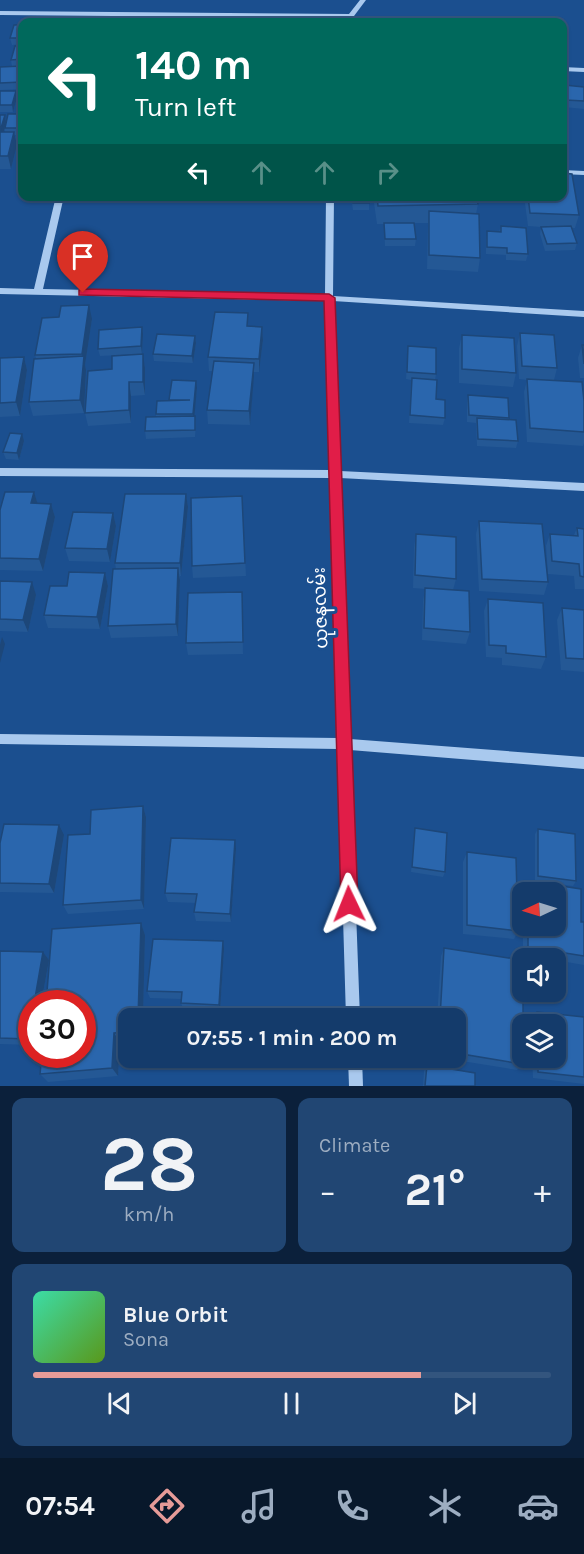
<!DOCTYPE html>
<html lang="en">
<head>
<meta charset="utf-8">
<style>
  :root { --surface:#143b6b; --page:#214673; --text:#f1f3f6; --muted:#9dadc1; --line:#33557e; --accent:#e69b98 }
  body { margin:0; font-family:Karla,"Noto Sans Myanmar",sans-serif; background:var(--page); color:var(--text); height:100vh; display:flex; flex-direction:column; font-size:22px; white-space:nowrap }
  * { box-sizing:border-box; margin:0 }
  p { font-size:20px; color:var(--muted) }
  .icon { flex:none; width:33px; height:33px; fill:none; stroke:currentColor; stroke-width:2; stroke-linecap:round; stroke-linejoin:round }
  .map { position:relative; height:1086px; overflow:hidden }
  .sheet { display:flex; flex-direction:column; gap:12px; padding:12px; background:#0b203b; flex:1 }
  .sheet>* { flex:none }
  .top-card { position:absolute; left:18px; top:18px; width:549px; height:183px; border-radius:12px; box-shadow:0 2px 4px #0004,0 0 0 2px var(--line); background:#00695c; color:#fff; overflow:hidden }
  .needle { width:39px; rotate:266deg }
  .tools { position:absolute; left:512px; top:882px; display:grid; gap:12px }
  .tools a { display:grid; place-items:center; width:54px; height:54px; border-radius:12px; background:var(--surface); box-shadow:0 2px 4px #0004,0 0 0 2px var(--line); font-size:30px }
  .speed { position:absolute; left:18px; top:990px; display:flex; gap:12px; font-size:30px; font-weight:700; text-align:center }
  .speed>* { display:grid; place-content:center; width:78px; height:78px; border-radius:50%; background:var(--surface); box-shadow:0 2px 4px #0004,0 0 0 2px var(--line); line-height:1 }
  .speed .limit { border:9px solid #d22; background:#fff; color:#111 }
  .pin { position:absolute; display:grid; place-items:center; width:51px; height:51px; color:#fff; margin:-62px -26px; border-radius:50% 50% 50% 0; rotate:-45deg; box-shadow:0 0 6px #0007 }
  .pin .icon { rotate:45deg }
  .me { position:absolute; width:66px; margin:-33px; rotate:358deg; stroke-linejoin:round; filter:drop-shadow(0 0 4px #0008) }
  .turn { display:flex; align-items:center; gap:21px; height:126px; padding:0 18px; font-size:27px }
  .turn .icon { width:78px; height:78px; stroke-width:2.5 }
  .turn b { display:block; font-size:42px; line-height:51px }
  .lanes { display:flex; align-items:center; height:57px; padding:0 18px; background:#0003; justify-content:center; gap:30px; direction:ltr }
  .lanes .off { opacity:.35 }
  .big { font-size:45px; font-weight:700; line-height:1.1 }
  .sheet .widget { flex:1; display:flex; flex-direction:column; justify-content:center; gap:9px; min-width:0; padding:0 21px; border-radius:12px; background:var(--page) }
  .sheet .dial { align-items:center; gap:0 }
  .dial b { font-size:78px; line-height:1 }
  .song { display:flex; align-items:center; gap:18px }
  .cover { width:72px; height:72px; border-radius:9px; background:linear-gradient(135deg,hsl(160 70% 55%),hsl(90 70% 35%)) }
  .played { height:6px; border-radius:3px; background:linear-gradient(90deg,var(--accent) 75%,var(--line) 75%) }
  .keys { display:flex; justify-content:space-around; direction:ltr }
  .heat { display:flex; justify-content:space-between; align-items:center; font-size:33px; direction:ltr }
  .sheet .tiles { flex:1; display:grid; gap:12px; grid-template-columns:1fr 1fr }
  .widget:last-child { grid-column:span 2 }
  .trip { position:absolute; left:118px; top:1008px; width:348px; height:60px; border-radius:12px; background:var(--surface); box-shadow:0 2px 4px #0004,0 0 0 2px var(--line); font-weight:700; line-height:60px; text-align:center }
  .menu { display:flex; height:96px; justify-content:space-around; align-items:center; background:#08182b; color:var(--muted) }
  .menu .icon { width:42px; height:42px }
  .menu .on { color:var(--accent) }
  .menu b { font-size:27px; color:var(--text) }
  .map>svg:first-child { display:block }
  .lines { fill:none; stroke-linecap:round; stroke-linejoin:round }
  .minor { fill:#a9c9ee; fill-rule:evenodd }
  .wall { fill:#245895 }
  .shaded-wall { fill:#1d4779 }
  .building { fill:#2a66ad; stroke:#1d4779; stroke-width:1.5 }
  .route { fill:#e11d48; stroke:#92132f; stroke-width:1.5 }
  .labels { text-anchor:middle; stroke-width:6; stroke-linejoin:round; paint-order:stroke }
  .street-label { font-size:18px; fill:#fff; stroke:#1b4f8f }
</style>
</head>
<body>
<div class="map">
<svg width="584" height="1086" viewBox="0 0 584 1086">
  <rect width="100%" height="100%" fill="#1b4f8f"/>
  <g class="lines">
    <g class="minor">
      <polygon points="360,0 366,0 354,16 352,22 346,22 347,18 0,15 0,11 349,14"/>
      <polygon points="562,67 584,68 584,72 562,71"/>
      <polygon points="562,170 584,171 584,175 562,174"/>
      <polygon points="56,196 64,196 43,289 325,295 326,196 334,196 333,296 584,311 584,317 333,301 340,471 584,483 584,491 340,478 350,739 584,757 584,769 350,750 360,1018 346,1018 338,749 0,744 0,734 338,738 330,478 0,476 0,468 330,470 325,301 0,294 0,288 34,289"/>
      <polygon points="348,1058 362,1058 363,1086 349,1086"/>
    </g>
  </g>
  <g class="wall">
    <polygon points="22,25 22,44 12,45 10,38"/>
    <polygon points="22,46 22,89 0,90 0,68 12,67 11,60"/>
    <polygon points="564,85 584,87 584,109 564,107 563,92"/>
    <polygon points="0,91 16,91 17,98 13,112 0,112"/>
    <polygon points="22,114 22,135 15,135 17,145 11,169 0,169 0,115 5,115 6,122 4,132 5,132 5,128"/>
    <polygon points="351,196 368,196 369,203 369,210 353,210"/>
    <polygon points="373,196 476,196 478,204 476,214 480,258 478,272 427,269 428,223 414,223 416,239 415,246 385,246 384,224 377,224"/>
    <polygon points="477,196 496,196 495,202 477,201"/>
    <polygon points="524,196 562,196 579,215 575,228 572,228 577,243 575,250 545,251 540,234 541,227 528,226"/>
    <polygon points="501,226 528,254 526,261 506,260 506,255 486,254 486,239 487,231 499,232"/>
    <polygon points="248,313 248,326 262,327 263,340 259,372 254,372 250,425 208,424 207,410 213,371 209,371 208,357"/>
    <polygon points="92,319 85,365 86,370 84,413 33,416 29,402 36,358 35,355"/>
    <polygon points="142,327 143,334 142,354 100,356 98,349"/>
    <polygon points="520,333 557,368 554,380 584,401 584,443 583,446 527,442 524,392 527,380 519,379 517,346"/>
    <polygon points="462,335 516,373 513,387 459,383 459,348"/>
    <polygon points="195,336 196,343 193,363 154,361 153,354"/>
    <polygon points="582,345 584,345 584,378 580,378 578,358"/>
    <polygon points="408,346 436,374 435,380 436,399 445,418 443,425 409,423 411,380 406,379"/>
    <polygon points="143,354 145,368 145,395 131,396 131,423 88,426 85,413 112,369"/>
    <polygon points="24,357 27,370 20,416 0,417 0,358"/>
    <polygon points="197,388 194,416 195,416 196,423 195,437 146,439 145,431 156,417 156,414 169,401 169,400"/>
    <polygon points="468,395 509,418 509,420 518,441 516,448 477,446 476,423 467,422 467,402"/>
    <polygon points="24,441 19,460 6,459 3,452"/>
    <polygon points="34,492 37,503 51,504 55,517 43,571 0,570 0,510"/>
    <polygon points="186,494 188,507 181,576 180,576 180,580 178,636 111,638 108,626 116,569 115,563"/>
    <polygon points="242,496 246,576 193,578 192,566"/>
    <polygon points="113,513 116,526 110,562 69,561 65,548"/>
    <polygon points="479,521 548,582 544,595 479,591 476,534"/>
    <polygon points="577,528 584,529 584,589 575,589 574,576 548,574 546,546 550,534 574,535"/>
    <polygon points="416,534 456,579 453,590 470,632 466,644 422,640 423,601 425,589 413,588 414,547"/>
    <polygon points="105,573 108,586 100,629 48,628 44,615 67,586"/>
    <polygon points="0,581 36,595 28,632 0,631"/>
    <polygon points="242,592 243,654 188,655 186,643"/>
    <polygon points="488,599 546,657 541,669 502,665 502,658 486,657 484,611"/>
    <polygon points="562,608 584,610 584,672 561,670 557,620"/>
    <polygon points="143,806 146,817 144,909 68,914 63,905 90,834"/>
    <polygon points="415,828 445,872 443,877 411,872"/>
    <polygon points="538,829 576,881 573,886 535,881 535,834"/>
    <polygon points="64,835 54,893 0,892 0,843"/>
    <polygon points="236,849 231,922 196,921 194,912 196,903 168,902 165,893"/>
    <polygon points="467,852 518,931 514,939 463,934 463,862"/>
    <polygon points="528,881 581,889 581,922 584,922 584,965 555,960 555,958 546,958 523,955 523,926 555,926 555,892 524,892 524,890"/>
    <polygon points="141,923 145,935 143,1018 129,1018 129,1041 120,1042 118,1076 48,1082 40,1074"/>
    <polygon points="223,941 224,949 220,1012 184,1011 181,1003 181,999 150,998 147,991"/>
    <polygon points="444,948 522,1064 517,1070 443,1058 456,1058 456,1018 437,1018 441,956"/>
    <polygon points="0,951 43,952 49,960 41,1004 32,1004 32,1045 0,1044"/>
    <polygon points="537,1012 584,1017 584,1084 533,1078 532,1058 555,1058 555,1024 531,1024 531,1019"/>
    <polygon points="427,1065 475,1086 423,1086 424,1071"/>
  </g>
  <g class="shaded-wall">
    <polygon points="16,91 17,98 13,112 12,105"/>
    <polygon points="5,115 6,122 2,139 0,132"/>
    <polygon points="22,119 22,135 20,128"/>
    <polygon points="14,132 17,145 11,169 8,156"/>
    <polygon points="89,305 92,319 85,365 86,370 84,413 80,400 83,359 82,354"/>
    <polygon points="142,327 143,334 142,354 141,346"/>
    <polygon points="262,327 263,340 259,372 259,359"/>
    <polygon points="195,336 196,343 193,363 192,356"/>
    <polygon points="143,354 145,368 145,395 143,382"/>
    <polygon points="24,357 27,370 20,416 16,402"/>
    <polygon points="254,363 254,376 250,425 249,411"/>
    <polygon points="196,381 197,388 194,421 193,414"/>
    <polygon points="129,382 131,396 131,423 129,410"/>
    <polygon points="22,434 24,441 19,460 17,453"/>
    <polygon points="34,492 38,505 31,503"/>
    <polygon points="186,494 188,507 181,576 180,563"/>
    <polygon points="51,504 55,517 43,571 39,559"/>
    <polygon points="113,513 116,526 110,562 107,549"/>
    <polygon points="178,568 180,580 178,636 176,624"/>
    <polygon points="105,573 108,586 100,629 97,617"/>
    <polygon points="32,582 36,595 28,632 23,620"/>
    <polygon points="242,592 243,604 243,654 243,642"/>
    <polygon points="2,637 5,644 0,663 0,645"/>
    <polygon points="143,806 146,817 144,909 141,900"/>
    <polygon points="59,825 64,835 54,893 49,884"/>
    <polygon points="235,840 236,849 231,922 230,914"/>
    <polygon points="141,923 145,935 143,1018 138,1018"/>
    <polygon points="223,941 224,949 220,1012 219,1005"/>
    <polygon points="43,952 49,960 41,1004 34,1004"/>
    <polygon points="32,1019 32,1043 28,1039"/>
    <polygon points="114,1033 120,1042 118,1076 112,1068"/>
  </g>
  <g class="building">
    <polygon points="14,25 22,25 22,38 10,38"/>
    <polygon points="15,46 22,46 22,59 11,60"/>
    <polygon points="22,66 22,82 0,83 0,67"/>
    <polygon points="564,85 584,87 584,101 566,100"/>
    <polygon points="0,91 16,91 12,105 0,105"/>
    <polygon points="8,114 22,114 20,128 5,128"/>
    <polygon points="0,115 5,115 0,131"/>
    <polygon points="0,132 14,132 8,156 0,156"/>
    <polygon points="562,173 572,174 579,215 530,213 528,196 562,196"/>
    <polygon points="352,196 368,196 369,203 353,203"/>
    <polygon points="377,196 476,196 478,204 378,206"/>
    <polygon points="429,211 479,214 480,258 429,255"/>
    <polygon points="384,223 414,223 416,239 385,239"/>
    <polygon points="501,226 526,228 528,254 507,253 507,248 487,247 487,231 501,232"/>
    <polygon points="571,226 577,243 547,244 541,227"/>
    <polygon points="89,305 82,354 35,355 42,318 59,317 61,306"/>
    <polygon points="215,312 248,313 247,326 262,327 259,359 208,357"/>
    <polygon points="142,327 141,346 98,349 99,330"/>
    <polygon points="520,333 554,335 557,368 522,366"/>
    <polygon points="157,334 195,336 192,356 153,354"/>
    <polygon points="462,335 514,338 516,373 462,369"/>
    <polygon points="582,345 584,345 584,364"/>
    <polygon points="408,346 436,348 436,374 407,372"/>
    <polygon points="143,354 143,382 129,382 129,410 85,413 88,371 112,369 112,356"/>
    <polygon points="84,356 80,400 29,402 34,359"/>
    <polygon points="24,357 16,402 0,403 0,358"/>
    <polygon points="214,361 254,363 249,411 207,410"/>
    <polygon points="412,378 437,380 436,399 445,400 445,418 410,415"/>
    <polygon points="527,379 582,382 584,401 584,432 530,428"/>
    <polygon points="172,380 196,381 193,414 156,414 157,401 190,400 169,400"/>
    <polygon points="468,395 508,398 509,418 469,415"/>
    <polygon points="195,416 195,430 145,431 146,417"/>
    <polygon points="477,418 516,420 518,441 478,439"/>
    <polygon points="10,433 22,434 17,453 3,452"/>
    <polygon points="5,492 34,492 31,503 51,504 39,559 0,558 0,510"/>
    <polygon points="125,494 186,494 180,563 115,563"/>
    <polygon points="242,496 245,563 192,566 191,498"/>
    <polygon points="73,512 113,513 107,549 65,548"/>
    <polygon points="479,521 542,524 548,582 482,579"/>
    <polygon points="577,528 584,529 584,577 580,576 579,564 552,561 550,534 578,536"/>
    <polygon points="416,534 456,537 456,579 415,575"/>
    <polygon points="178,568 176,624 108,626 113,569"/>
    <polygon points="69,572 105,573 97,617 44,615 50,586 67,586"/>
    <polygon points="0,581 32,582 23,620 0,619"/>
    <polygon points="425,588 469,591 470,632 424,628"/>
    <polygon points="242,592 243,642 186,643 188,593"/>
    <polygon points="488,599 543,603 546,657 506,653 506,646 489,645"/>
    <polygon points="562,608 584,610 584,659 566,658"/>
    <polygon points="143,806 141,900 63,905 68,835 90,834 91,810"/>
    <polygon points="4,824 59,825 49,884 0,883 0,843"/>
    <polygon points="415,828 447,833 445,872 412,867"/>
    <polygon points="538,829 575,834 576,881 538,876"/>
    <polygon points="171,838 235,840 230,914 194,912 197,894 165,893"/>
    <polygon points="467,852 516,858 518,931 467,925"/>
    <polygon points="528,881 581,889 581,922 584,922 584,956 528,947 528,926 555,926 555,892 528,892"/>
    <polygon points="141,923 138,1018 129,1018 129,1032 114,1033 112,1068 40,1074 42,1054 82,1054 82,1004 46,1004 52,929"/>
    <polygon points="153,939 223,941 219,1005 181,1003 182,992 147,991"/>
    <polygon points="444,948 522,960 522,992 523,992 523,1024 522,1024 522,1064 456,1053 456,1018 440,1018"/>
    <polygon points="0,951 43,952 34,1004 32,1004 32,1019 28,1039 0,1038"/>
    <polygon points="537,1012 584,1017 584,1077 538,1072 538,1058 555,1058 555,1024 537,1024"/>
    <polygon points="427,1065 475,1073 475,1086 425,1086"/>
  </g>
  <polygon class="route" points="83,289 329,294 335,298 358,904 356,910 349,913 343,910 341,904 324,301 79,295 79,290"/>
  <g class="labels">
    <g class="street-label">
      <text transform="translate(320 608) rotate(-92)" y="6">ယုဇနလမ်း</text>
    </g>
  </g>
</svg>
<div class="tools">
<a><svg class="needle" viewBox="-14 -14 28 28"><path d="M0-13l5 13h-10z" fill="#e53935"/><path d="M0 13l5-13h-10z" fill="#9dadc1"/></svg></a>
<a><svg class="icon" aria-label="sound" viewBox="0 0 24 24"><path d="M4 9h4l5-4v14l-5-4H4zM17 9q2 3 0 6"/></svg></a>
<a><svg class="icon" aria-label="layers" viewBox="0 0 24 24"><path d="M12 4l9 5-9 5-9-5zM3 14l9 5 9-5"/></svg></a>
</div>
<div class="speed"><div class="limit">30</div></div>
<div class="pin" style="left:83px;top:293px;background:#d93025"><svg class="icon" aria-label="arrive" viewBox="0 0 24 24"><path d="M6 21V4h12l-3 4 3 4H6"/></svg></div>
<svg class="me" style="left:349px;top:904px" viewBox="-20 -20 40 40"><path d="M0-17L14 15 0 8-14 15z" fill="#e11d48" stroke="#fff" stroke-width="4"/></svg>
<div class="trip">07:55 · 1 min · 200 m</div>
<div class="top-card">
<div class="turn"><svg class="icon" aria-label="left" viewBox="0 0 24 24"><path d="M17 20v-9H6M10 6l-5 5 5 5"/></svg><div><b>140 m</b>Turn left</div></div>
<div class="lanes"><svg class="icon" aria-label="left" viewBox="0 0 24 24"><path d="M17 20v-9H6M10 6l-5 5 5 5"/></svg><svg class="icon off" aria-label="ahead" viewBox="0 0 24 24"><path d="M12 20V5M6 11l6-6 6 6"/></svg><svg class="icon off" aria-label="ahead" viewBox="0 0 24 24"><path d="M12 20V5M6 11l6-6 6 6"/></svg><svg class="icon off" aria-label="right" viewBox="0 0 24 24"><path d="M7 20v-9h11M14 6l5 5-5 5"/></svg></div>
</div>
</div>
<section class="sheet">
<div class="tiles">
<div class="widget dial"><b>28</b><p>km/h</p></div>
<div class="widget"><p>Climate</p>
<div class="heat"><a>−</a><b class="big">21°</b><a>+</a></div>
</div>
<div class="widget">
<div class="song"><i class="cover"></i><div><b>Blue Orbit</b><p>Sona</p></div></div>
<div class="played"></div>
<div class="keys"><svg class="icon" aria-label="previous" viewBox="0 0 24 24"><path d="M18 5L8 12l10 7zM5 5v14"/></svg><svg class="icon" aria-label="pause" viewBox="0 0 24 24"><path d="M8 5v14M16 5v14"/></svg><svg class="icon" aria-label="next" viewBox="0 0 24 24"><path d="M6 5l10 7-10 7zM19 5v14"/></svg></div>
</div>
</div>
</section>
<nav class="menu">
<b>07:54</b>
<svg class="icon on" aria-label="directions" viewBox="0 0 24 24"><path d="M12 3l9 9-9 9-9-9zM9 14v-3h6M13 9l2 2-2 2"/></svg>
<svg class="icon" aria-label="music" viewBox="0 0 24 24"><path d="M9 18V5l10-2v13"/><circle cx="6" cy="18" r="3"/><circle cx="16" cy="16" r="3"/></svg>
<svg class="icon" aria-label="phone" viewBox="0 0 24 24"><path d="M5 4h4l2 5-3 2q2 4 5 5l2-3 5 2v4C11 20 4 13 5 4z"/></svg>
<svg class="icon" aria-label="climate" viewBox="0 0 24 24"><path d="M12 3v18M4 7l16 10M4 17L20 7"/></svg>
<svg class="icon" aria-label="car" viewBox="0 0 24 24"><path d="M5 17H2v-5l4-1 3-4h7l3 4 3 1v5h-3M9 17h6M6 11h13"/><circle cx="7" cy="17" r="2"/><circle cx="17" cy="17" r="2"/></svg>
</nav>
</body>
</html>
